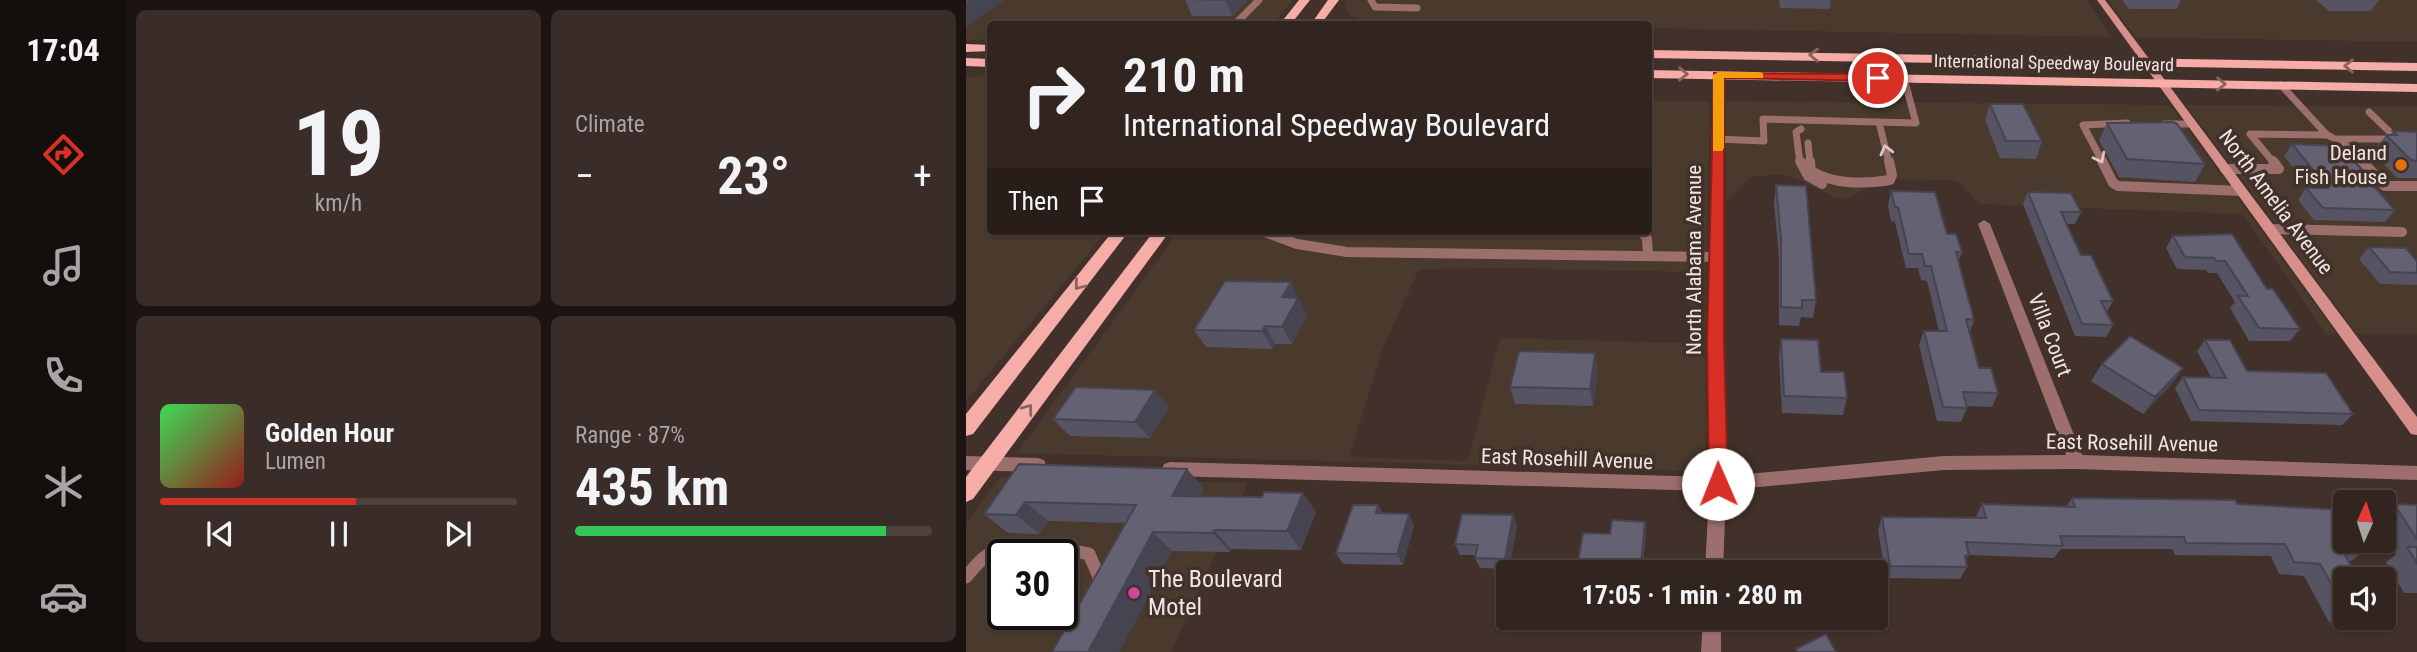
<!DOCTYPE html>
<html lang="en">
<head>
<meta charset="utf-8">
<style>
  :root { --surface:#322520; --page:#3a2d29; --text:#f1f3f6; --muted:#a8a5a5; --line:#4d423e; --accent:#d93025 }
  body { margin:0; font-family:"Roboto Condensed",sans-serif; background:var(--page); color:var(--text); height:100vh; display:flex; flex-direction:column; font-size:26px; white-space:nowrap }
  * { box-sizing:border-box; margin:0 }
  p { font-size:23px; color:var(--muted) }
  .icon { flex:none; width:38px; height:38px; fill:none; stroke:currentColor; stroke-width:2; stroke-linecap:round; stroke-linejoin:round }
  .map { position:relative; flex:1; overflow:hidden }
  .side { display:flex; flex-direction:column; gap:10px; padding:10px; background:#1c1412; width:840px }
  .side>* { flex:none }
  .banner { position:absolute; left:21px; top:21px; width:665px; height:214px; border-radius:7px; box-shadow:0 2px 5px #0004,0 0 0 2px var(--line); background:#322520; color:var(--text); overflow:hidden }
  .needle { width:46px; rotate:3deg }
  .tools { position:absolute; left:1367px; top:490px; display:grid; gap:14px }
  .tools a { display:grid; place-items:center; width:63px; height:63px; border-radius:7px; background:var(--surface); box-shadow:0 2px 5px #0004,0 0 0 2px var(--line); font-size:35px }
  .speed { position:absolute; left:21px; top:539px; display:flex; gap:14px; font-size:35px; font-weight:700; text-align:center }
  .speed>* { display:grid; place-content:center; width:91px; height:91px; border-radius:50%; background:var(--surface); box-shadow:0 2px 5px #0004,0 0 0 2px var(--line); line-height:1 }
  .speed .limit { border:4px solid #111; border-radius:10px; background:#fff; color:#111 }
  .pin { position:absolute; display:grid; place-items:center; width:60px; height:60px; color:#fff; margin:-30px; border:4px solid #fff; border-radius:50%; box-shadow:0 2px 7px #0007 }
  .me { position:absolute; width:77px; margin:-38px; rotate:359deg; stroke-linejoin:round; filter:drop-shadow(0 0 5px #0008) }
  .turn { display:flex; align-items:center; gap:24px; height:147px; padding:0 21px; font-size:32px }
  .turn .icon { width:91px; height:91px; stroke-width:2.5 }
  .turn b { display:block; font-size:49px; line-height:60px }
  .then { display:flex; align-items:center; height:66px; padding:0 21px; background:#0003; gap:14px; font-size:26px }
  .big { font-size:52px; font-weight:700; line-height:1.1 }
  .side .tile { flex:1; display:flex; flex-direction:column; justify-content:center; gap:10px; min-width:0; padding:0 24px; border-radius:10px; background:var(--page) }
  .side .dial { align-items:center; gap:0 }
  .dial b { font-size:91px; line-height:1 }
  .song { display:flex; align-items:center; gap:21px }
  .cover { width:84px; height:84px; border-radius:10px; background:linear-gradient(135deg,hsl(130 70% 55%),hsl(0 70% 35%)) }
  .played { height:7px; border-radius:4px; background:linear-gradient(90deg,var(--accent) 55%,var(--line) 55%) }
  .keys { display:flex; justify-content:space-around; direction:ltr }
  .heat { display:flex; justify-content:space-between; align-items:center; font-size:38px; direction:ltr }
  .charge { height:10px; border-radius:5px; background:linear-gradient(90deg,#34c759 87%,var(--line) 0) }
  .side .tiles { flex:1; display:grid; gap:10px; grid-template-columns:repeat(2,1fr) }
  .trip { position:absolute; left:530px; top:560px; width:392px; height:70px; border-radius:7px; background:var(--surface); box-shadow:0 2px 5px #0004,0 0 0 2px var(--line); font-weight:700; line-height:70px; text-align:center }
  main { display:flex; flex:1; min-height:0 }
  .dock { display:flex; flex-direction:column; width:126px; justify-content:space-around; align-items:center; background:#140f0d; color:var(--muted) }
  .dock .icon { width:49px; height:49px }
  .dock .on { color:var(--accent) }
  .dock b { font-size:32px; color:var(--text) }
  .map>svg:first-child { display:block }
  .commercial { fill:#493a2d; fill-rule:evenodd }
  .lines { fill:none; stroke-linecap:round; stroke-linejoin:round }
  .lane-far2 { stroke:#9c6f6c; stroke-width:7 }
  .lane-far1 { stroke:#9c6f6c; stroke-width:10 }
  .lane { stroke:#9c6f6c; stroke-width:13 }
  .street { fill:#9c6f6c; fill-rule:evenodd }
  .secondary { fill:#d68f8a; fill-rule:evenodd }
  .primary { fill:#f6ada8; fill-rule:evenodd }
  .wall { fill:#565362 }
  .shaded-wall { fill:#464450 }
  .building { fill:#646172; stroke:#464450; stroke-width:2 }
  .oneway { stroke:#8a635c }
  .oneway2 { stroke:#dbc8c4 }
  .route { fill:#d93025; stroke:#8d1f18; stroke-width:2 }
  .slow { fill:#f59e0b }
  .food-dot { fill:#e8710a; stroke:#42312a; stroke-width:2.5 }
  .hotel-dot { fill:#d1479c; stroke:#42312a; stroke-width:2.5 }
  .labels { text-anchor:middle; stroke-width:7; stroke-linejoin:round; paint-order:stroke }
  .far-street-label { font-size:18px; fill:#f0e5e1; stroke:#42312a }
  .poi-label { font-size:21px; fill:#f0e5e1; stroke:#42312a; text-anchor:end }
  .street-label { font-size:21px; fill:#f0e5e1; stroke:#42312a }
  .near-poi-label { font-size:24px; fill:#f0e5e1; stroke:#42312a; text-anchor:start }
</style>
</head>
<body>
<main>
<nav class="dock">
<b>17:04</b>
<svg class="icon on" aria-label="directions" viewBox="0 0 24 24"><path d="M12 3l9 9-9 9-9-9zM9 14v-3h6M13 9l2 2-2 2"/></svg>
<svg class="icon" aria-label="music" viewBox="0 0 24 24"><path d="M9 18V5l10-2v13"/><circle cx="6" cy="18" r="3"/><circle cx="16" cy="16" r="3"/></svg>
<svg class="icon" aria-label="phone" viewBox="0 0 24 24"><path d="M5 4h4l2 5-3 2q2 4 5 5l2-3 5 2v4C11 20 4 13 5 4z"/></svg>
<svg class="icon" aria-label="climate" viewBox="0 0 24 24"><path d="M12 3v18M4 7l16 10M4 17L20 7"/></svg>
<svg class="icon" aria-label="car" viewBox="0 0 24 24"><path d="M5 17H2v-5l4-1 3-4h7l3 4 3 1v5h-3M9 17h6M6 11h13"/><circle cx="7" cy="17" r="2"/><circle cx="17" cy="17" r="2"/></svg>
</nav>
<section class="side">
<div class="tiles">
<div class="tile dial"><b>19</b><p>km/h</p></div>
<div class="tile"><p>Climate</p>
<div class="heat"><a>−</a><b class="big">23°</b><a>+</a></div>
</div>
<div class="tile">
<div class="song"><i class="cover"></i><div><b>Golden Hour</b><p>Lumen</p></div></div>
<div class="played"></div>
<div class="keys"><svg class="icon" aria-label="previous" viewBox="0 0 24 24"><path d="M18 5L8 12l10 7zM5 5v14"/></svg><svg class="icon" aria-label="pause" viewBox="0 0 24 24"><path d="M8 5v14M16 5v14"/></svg><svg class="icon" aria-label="next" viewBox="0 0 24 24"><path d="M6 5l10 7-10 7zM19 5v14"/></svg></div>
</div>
<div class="tile"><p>Range · 87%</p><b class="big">435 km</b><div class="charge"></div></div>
</div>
</section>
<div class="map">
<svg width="1451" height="652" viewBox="0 0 1451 652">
  <rect width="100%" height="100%" fill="#42312a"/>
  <g class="commercial">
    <polygon points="0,0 327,0 307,24 24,24 24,39 0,40"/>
    <polygon points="382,0 1120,0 1145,37 683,28 682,24 406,23 385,16 378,5"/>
    <polygon points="1142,0 1451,0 1451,42 1169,37"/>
    <polygon points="24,76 24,231 141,231 0,401 0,77"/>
    <path d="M 683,101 L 744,101 L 739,342 L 740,471 L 51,453 L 213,231 L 682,231 ZM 548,268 L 724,272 L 722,343 L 534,338 L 502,461 L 383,457 L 417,348 L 453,269 Z"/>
    <polygon points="760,101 1204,105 1371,334 1361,335 1277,214 1014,204 994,183 987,180 913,179 885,198 870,198 831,179 813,174 784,177 760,201"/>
    <polygon points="1220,105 1451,107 1451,334 1391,334"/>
    <path d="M 34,477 L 282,483 L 205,652 L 0,652 L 0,523 ZM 37,555 L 96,555 L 96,614 L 37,614 Z"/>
  </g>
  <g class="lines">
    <g class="lane-far2">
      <polyline points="405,0 409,7 451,8"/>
      <polyline points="269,24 293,0"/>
      <polyline points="913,122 923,163"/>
      <polyline points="1198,124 1225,124"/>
      <polyline points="1360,134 1384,148 1398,163"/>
      <polyline points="751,139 798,141 797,119 950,123 938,78"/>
      <polyline points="1371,139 1431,139 1403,112"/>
      <polyline points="842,143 844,163"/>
      <polyline points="834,163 830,132 835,129"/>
      <polyline points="1137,163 1117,125 1161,123"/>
      <polyline points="1308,163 1284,134 1361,135 1315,85"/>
    </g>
    <g class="lane-far1">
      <polyline points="834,161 842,176 856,184"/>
      <path d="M 844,161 L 845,171 C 869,185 897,184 924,180 L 926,175 L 923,161"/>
      <polyline points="1136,161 1147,183 1152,186 1275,191"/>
      <polyline points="1396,161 1419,186 1451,186"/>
      <polyline points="1259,169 1313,169 1307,161"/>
      <polyline points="1304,229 1436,232"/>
      <polyline points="296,231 331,244 381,252 750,257"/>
      <polyline points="676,231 681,239 682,256"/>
    </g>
    <path class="lane" d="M 0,577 C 9,566 20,553 34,548 C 55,540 100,549 123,554 L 133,577 L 132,587"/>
    <g class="street">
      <polygon points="752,72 757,75 756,342 760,476 978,456 1100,455 1012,224 1018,220 1024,224 1116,455 1451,466 1451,480 1111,469 978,470 760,490 757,572 739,572 743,491 204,476 198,474 196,469 198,464 204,462 744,477 742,342 747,75"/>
      <polygon points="0,456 72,458 78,460 80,465 78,470 72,472 0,470"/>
      <polygon points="737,618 755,618 755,652 735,652"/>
    </g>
    <polygon class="secondary" points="1131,0 1139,0 1451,417 1451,435 1445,434"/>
    <g class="primary">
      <polygon points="333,0 344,0 325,24 314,24"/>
      <polygon points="362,0 373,0 355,24 345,24"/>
      <polygon points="0,44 24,45 24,51 0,52"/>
      <polygon points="682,50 1451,63 1451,71 682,58"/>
      <polygon points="0,58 24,59 24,67 0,66"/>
      <polygon points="682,70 1451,84 1451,92 682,78"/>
      <polygon points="147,231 163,231 7,434 0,436 0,414"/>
      <polygon points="188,231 204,231 7,499 0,502 0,477"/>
    </g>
  </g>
  <g class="wall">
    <polygon points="219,0 281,1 266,16 226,16"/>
    <polygon points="813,0 865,0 864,9 814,8"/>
    <polygon points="1156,0 1215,0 1211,9 1163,9"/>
    <polygon points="1350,0 1413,0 1405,11 1363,11"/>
    <polygon points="1024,104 1076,141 1070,159 1034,158 1019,120"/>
    <polygon points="1141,123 1239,164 1229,182 1153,177 1133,140"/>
    <polygon points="1427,131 1451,132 1451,178 1431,178 1407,152 1420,135 1424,135"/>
    <polygon points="1326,144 1397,171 1396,173 1429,210 1419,222 1348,220 1332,200 1340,188 1343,188 1318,156"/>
    <polygon points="810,185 850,300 847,318 835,317 833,326 813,325 813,257 808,203"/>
    <polygon points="925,191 981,234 996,252 992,262 1008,320 1004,332 1013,368 1032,393 1026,407 1001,406 1001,408 995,422 971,421 953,345 958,331 973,331 961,281 955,280 952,268 940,268 929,222 925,221 922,206"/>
    <polygon points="1062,192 1115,212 1109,224 1101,224 1115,255 1147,301 1141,312 1147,325 1140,337 1109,336 1057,204"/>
    <polygon points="1266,234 1301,289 1334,329 1324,341 1283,341 1264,308 1269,302 1251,273 1242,273 1240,270 1211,269 1200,248 1207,236"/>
    <polygon points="1403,247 1451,261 1451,285 1414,284 1393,259"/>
    <polygon points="334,300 333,301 341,315 326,344 309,344 307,349 240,347 228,330"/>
    <polygon points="815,339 855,372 881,398 877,415 816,413 813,356"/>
    <polygon points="1239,340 1281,371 1387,414 1376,425 1225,421 1209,388 1217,377 1245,377 1231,351"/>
    <polygon points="1136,364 1217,368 1205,385 1177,414 1125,381"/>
    <polygon points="632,370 627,406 549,404 544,387"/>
    <polygon points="203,407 184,438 104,436 87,419"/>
    <polygon points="53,464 221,469 238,489 234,496 350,512 335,550 265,549 264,552 206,551 153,652 86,652 160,523 82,521 73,534 42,533 18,514"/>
    <polygon points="1106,498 1271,504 1402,548 1385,561 1383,561 1379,579 1379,618 1403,618 1396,622 1363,622 1338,576 1313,574 1305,556 1209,555 1206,549 1095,549 1088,558 1002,555 1000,560 1001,567 994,579 920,578 912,530 916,517 1010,518 1010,517 1016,504 1100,507"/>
    <polygon points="1428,504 1451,505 1451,593 1438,593 1420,562 1430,555 1418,535 1418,513"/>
    <polygon points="417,513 443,514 448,525 437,565 377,564 370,553"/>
    <polygon points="547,515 551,525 543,569 514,568 509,558 510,555 494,555 489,544"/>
    <polygon points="679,522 680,533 676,572 614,572 612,562 644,534"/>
  </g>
  <g class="shaded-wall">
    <polygon points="7,0 38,0 0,28 0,5"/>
    <polygon points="260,0 281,0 281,1 266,16 260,1"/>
    <polygon points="325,282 341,315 326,344 316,327 316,297"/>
    <polygon points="299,326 309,344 307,349 296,331"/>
    <polygon points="629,353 632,370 627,406 624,389"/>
    <polygon points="1217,368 1205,385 1177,414 1189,397"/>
    <polygon points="189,390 203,407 184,438 169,422"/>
    <polygon points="221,469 238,489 224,515 206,496"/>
    <polygon points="337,493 350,512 335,550 321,531"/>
    <polygon points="59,502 82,521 73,534 50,515"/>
    <polygon points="412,505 419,516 410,513"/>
    <polygon points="443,514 448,525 437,565 431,554"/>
    <polygon points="547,515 551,525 543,569 539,559"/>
    <polygon points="679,522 680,533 676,572 674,572"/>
    <polygon points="248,530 265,549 264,552 247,533"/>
    <polygon points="187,532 206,551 153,652 122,652"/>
  </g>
  <g class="building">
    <polygon points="0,0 7,0 0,5"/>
    <polygon points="1024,104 1057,104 1076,141 1040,141"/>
    <polygon points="1207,122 1211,124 1239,164 1161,159 1141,123"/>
    <polygon points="1427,131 1451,132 1451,161 1445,160 1420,135 1431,135"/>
    <polygon points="1326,144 1375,146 1397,171 1394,171 1429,210 1357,208 1340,188 1362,188"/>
    <polygon points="810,185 840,186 850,300 836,300 836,308 815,307 815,239"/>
    <polygon points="925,191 969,192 981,234 990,234 996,252 990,252 1008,320 1000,319 1013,368 1025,368 1032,393 997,392 1001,408 977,407 958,331 981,331 965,266 959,266 956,254 943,254 932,207 929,207"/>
    <polygon points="1062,192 1105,193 1115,212 1095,212 1115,255 1125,255 1147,301 1135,301 1147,325 1116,324"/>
    <polygon points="1266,234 1301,289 1307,289 1334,329 1293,328 1272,296 1282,296 1259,261 1250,261 1248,258 1219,257 1207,236"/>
    <polygon points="1403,247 1440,248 1451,261 1451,273 1424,272"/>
    <polygon points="259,281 325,282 316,297 332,298 316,327 299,326 296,331 228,330"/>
    <polygon points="1164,336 1217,368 1189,397 1136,364"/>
    <polygon points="815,339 852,340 855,372 878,372 881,398 818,396"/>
    <polygon points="1239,340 1264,340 1281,371 1360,373 1387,414 1233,410 1217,377 1260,378"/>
    <polygon points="553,351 629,353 624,389 544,387"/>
    <polygon points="110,387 189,390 169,422 87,419"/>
    <polygon points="53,464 221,469 206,496 296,497 298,492 337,493 321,531 248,530 247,533 187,532 122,652 86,652 170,505 59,502 50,515 18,514"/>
    <polygon points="1106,498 1269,500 1271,504 1379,510 1379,541 1398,541 1402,548 1375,547 1392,579 1379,579 1379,608 1354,564 1328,562 1319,544 1220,543 1218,537 1094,536 1097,546 1000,542 1003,555 999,556 1001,567 924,566 916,517 1020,518 1016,504 1109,507"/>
    <polygon points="1428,504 1451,505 1451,539"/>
    <polygon points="387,505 412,505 410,513 443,514 431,554 370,553"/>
    <polygon points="496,514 547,515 539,559 509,558 512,545 489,544"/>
    <polygon points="646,520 679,522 674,572 641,572 642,563 612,562 617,533 644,534"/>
    <polygon points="1441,547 1451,547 1451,563"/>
    <polygon points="860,634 870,652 832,652 830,649"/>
  </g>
  <defs><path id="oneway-chevron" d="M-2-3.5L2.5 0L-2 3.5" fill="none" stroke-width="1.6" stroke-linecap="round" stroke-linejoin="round" transform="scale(1.75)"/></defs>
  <g class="oneway">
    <use href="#oneway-chevron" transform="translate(848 55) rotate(-179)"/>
    <use href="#oneway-chevron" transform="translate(1383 66) rotate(-179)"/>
    <use href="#oneway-chevron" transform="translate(717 74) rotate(1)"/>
    <use href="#oneway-chevron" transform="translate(1255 84) rotate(1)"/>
    <use href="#oneway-chevron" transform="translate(113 285) rotate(128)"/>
    <use href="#oneway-chevron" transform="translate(62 409) rotate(-53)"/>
  </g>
  <g class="oneway2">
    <use href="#oneway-chevron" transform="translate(920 150) rotate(-104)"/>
    <use href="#oneway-chevron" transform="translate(1134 158) rotate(63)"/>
  </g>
  <polygon class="route" points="748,73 912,74 917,78 912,81 758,78 758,342 762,484 759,490 752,492 746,490 743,484 741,342"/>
  <polygon class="slow" points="793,72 797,73 797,78 758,78 758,148 756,151 747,151 747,75 752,72"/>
  <circle class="food-dot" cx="1435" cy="165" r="7"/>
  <circle class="hotel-dot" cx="168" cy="593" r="7"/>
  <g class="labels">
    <g class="far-street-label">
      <text transform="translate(1088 63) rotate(1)" y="6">International Speedway Boulevard</text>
    </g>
    <g class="poi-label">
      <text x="1421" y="160">Deland<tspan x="1421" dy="24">Fish House</tspan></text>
    </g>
    <g class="street-label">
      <text transform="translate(1310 202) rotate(53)" y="7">North Amelia Avenue</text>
      <text transform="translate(728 260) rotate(-90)" y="7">North Alabama Avenue</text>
      <text transform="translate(1084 335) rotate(69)" y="7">Villa Court</text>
      <text transform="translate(1166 443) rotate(1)" y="7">East Rosehill Avenue</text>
      <text transform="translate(601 459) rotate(2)" y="7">East Rosehill Avenue</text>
    </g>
    <g class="near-poi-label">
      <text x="182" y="587">The Boulevard<tspan x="182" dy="28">Motel</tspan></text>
    </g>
  </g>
</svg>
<div class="tools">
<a><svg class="needle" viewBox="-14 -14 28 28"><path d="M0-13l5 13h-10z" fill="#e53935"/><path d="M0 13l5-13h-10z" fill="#a8a5a5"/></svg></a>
<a><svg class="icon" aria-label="sound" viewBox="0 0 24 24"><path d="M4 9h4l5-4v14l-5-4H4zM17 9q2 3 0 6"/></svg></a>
</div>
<div class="speed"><div class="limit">30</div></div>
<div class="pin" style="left:912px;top:78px;background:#d93025"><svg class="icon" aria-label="arrive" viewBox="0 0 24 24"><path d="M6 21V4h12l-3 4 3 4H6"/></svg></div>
<svg class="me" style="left:752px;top:484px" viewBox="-20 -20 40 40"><circle r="19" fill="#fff"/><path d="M0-13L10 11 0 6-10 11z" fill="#d93025"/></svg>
<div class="trip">17:05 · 1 min · 280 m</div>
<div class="banner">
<div class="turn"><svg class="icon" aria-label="right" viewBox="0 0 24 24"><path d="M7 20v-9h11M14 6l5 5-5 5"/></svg><div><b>210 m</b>International Speedway Boulevard</div></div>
<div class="then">Then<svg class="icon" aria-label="arrive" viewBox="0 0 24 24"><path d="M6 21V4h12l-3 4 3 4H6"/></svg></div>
</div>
</div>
</main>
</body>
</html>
